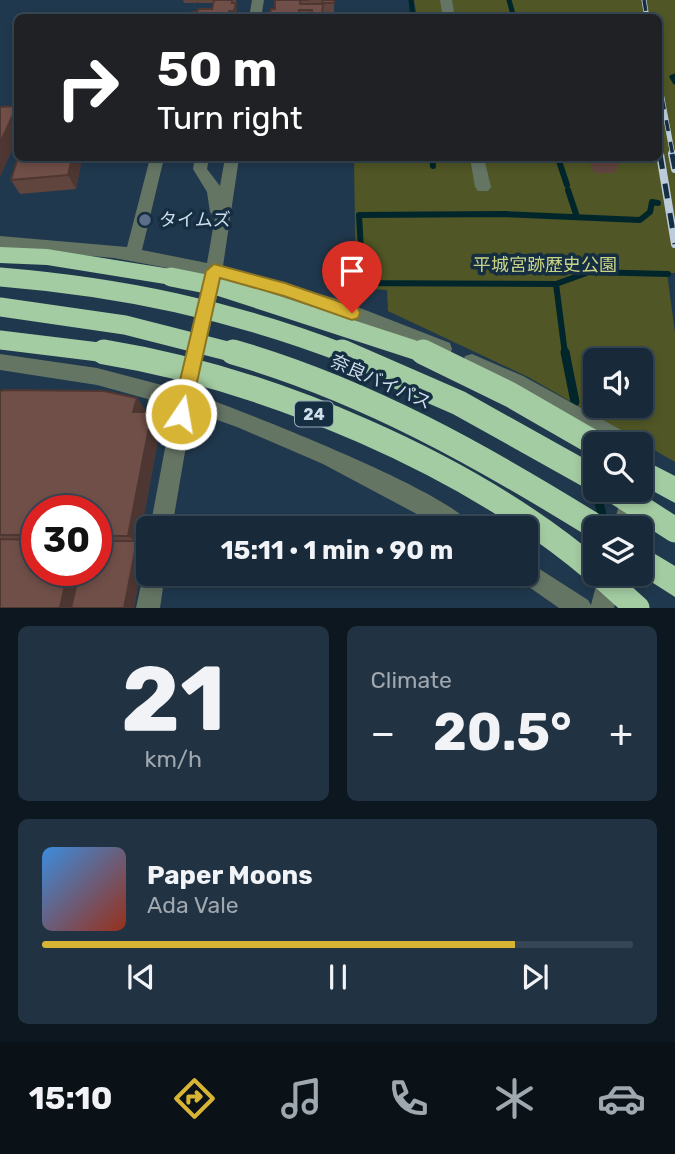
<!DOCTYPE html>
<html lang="en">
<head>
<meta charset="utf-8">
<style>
  :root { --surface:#182a3a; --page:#213242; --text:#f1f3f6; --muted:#9fa7af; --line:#364654; --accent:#d8b434 }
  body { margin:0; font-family:Rubik,"Noto Sans JP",sans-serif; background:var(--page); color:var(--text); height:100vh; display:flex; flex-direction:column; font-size:26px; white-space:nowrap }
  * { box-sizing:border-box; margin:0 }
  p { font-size:23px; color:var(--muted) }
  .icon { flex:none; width:38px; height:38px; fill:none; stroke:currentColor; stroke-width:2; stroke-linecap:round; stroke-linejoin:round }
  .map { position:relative; height:608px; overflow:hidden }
  .side { display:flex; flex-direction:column; gap:18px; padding:18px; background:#0d1720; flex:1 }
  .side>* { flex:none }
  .top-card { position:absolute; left:14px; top:14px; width:648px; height:147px; border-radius:10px; box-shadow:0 4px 10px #0003,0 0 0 2px var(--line); background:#202124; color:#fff; overflow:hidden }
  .tools { position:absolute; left:583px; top:348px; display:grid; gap:14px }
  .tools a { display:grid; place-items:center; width:70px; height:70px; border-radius:10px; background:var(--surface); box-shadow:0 4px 10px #0003,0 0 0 2px var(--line); font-size:35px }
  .speed { position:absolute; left:21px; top:495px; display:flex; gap:14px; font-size:35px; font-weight:700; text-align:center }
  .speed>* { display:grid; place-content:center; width:91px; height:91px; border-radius:50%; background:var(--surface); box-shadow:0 4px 10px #0003,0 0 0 2px var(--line); line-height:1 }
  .speed .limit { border:10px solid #d22; background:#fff; color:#111 }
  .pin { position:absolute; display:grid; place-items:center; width:60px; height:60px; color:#fff; margin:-72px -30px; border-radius:50% 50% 50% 0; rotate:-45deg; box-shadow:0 0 7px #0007 }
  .pin .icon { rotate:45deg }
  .me { position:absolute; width:77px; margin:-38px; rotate:12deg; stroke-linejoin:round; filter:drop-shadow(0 0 5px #0008) }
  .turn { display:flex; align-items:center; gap:24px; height:147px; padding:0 28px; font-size:32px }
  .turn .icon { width:91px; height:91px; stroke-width:2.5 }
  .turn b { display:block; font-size:49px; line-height:60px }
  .big { font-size:52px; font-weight:700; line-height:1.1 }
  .side .widget { flex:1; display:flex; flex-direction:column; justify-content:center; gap:10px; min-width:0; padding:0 24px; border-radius:10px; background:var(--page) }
  .side .dial { align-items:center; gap:0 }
  .dial b { font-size:91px; line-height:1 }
  .song { display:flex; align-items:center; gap:21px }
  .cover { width:84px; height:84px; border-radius:10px; background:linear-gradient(135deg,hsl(210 70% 55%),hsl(10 70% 35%)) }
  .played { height:7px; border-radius:4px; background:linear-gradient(90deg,var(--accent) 80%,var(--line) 80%) }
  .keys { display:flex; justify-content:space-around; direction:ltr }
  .heat { display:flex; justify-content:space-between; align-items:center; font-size:38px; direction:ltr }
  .side .tiles { flex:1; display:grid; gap:18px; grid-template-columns:1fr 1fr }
  .widget:last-child { grid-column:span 2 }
  .trip { position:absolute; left:136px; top:516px; width:402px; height:70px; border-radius:10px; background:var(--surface); box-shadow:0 4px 10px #0003,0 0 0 2px var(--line); font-weight:700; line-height:70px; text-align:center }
  .tabs { display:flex; height:112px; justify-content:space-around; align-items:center; background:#0a1117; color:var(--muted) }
  .tabs .icon { width:49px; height:49px }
  .tabs .selected { color:var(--accent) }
  .tabs b { font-size:32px; color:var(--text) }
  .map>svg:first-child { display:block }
  .green { fill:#505625; fill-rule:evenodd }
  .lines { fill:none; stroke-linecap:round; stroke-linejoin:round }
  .stream-far2 { stroke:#00262b; stroke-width:5 }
  .stream-far1 { stroke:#00262b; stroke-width:6 }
  .stream { stroke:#00262b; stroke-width:9 }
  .minor { fill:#657564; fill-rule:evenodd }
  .highway { fill:#a3cca2; fill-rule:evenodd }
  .rail-far1-casing { stroke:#bcccda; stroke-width:5 }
  .rail-casing { stroke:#bcccda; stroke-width:8 }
  .rail-far1 { stroke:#162e42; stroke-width:3.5; stroke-dasharray:11; stroke-linecap:butt }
  .rail { stroke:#162e42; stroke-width:5; stroke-dasharray:15; stroke-linecap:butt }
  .highway-bridge-far1 { stroke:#a3cca2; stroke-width:19 }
  .highway-bridge { stroke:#a3cca2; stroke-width:25 }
  .wall { fill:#60443e; fill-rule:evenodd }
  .shaded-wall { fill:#4e3732 }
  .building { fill:#704f48; stroke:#4e3732; stroke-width:2 }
  .route { fill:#d8b434; stroke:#8c7522; stroke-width:2 }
  .service-dot { fill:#5c6f8a; stroke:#162e42; stroke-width:2.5 }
  .labels { text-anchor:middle; stroke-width:7; stroke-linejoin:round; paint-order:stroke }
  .shield { fill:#162e42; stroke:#98a9b8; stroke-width:2 }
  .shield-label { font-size:16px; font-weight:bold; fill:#cfdeeb }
  .poi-label { font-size:18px; fill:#cfdeeb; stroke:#162e42; text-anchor:start }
  .park-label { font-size:18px; fill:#cad485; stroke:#162e42 }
  .street-label { font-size:18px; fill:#cfdeeb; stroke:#162e42 }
</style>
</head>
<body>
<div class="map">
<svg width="675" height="608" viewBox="0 0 675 608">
  <rect width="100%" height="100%" fill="#20384d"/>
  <path class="green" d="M 414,0 L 675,0 L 675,273 L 667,273 L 675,333 L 675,462 L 530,378 L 388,311 L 387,290 L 356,288 L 354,158 L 658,158 L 658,18 L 417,17 ZM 595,360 L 640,360 L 640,406 L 595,406 Z"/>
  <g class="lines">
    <g class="stream-far2">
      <polyline points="411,0 413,18"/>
      <polyline points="509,0 514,18"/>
      <polyline points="675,76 672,77 675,82"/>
    </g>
    <g class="stream-far1">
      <polyline points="432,158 433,166"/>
      <polyline points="558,158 567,185"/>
      <polyline points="568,190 577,217"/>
      <polyline points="331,283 556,284 589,272 668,274"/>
      <polyline points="363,284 359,215 505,214 640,220 650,212 652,202 658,203"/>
      <polyline points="556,284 565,354"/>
    </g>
    <g class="stream">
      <polyline points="565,352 575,402"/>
      <polyline points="585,444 591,470"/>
      <polyline points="596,490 604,523"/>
    </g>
    <g class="minor">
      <polygon points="252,0 264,0 261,18 249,18"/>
      <polygon points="440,0 452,0 455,18 443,18"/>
      <path d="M 150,158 L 164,158 L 142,250 L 207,263 L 215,217 L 210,212 L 207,192 L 193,169 L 195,158 L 209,158 L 207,169 L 220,186 L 225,158 L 239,158 L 223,266 L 337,299 L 450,343 L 452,349 L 450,355 L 443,357 L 333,313 L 221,279 L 195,394 C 237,409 462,496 473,528 L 443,528 L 323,464 L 237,427 L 192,411 L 172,528 L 150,528 L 173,406 L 97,385 L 0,370 L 0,354 L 97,368 L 177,389 L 205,275 L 114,258 L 0,248 L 0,236 L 127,247 Z"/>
      <polygon points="470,158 484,158 491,187 488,191 478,191 475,187"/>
      <polygon points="472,354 523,376 634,437 637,443 651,447 654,454 647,472 640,475 640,444 608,444 509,388 465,368 463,362 465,356"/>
      <polygon points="640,485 644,493 634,528 612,528 624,490 640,490"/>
      <polygon points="527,561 588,600 591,605 599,574 623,574 614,608 559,608 519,580 516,574 527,574"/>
      <polygon points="149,564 149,574 165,574 160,608 136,608 145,566"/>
    </g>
    <g class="highway">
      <polygon points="0,247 47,249 171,269 178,271 181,277 178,283 171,285 47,265 0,263"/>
      <polygon points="640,458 675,476 675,503 640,484"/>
      <polygon points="640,545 675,566 675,597 639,574"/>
    </g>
    <g class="rail-far1-casing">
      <g id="rail-far1">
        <polyline points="644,0 647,18"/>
        <polyline points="658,77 673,156"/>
        <polyline points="658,139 661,156"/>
      </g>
    </g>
    <g class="rail-casing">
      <g id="rail">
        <polyline points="660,154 675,244"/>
        <polyline points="672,154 675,169"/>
      </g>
    </g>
    <use href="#rail-far1" class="rail-far1"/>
    <use href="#rail" class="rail"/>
    <g class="highway-bridge-far1">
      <path d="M 0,277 C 121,287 232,310 346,354"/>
      <polyline points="171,277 221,287 427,354"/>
      <polyline points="0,307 125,325 239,354"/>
      <polyline points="0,340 115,354"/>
    </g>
    <g class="highway-bridge">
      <path d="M 104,352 C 269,379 468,463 595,571"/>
      <path d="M 233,352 C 365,390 482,456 598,528"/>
      <polyline points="342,352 459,403 595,479"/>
      <polyline points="423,352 511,395 596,444"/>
      <polyline points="613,490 675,530"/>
      <polyline points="599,574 637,608"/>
    </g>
  </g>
  <g class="wall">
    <polygon points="183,0 236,0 236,18 178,18 191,15 197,12 212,9 213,3 198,3 198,1 197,3 184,3"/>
    <polygon points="275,0 334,0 334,13 323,13 323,18 271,18 270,13 275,9"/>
    <polygon points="18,158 82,158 76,189 20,194 11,180"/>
    <polygon points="588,158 621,158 622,159 614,173 594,173"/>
    <path d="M 0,391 L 137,398 L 145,412 L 161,424 L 139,542 L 145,547 L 134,608 L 0,608 ZM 37,511 L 96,511 L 96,570 L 37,570 Z"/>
  </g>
  <g class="shaded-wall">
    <polygon points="236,3 237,13 236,18 235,18 234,11"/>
    <polygon points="17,106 18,137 0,177 0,143"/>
    <polygon points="72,158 82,158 76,189 68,175"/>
    <polygon points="137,398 146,411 142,424 133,412"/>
    <polygon points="152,412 161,424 139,542 145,547 134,608 124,608 137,542 128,536"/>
    <polygon points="68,570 84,570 76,608 60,608"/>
  </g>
  <g class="building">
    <polygon points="214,0 232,0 232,3 236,3 234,11 229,11 229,14 211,14 210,18 195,18 198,9 212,9"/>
    <polygon points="275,0 309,0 300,0 300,4 323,4 322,17 312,17 312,10 299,10 298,18 273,18 274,13 270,13 271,9 275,9"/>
    <polygon points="323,0 334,0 334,3 322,3"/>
    <polygon points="192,12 197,12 195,18 178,18 178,15 191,15"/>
    <polygon points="17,106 0,143 0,107"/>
    <polygon points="18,157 18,158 72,158 68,175 11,180"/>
    <polygon points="601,158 621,158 622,159 601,159"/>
    <polygon points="5,390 104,391 137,398 133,412 152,412 128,536 96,536 96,511 37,511 37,535 0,535 0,391"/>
    <polygon points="0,539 37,540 37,570 68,570 60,608 0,608"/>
    <polygon points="96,541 137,541 124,608 71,608 80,570 96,570"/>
  </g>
  <polygon class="route" points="214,264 285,283 358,308 360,313 358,318 352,320 284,296 220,278 190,414 188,420 181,423 175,420 172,414 206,271"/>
  <circle class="service-dot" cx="145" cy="220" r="7"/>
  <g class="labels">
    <rect class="shield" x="295" y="401.5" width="38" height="25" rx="5"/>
    <g class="shield-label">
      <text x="314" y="420">24</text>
    </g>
    <g class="poi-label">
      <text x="159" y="226">タイムズ</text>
    </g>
    <g class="park-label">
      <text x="545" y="271">平城宮跡歴史公園</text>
    </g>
    <g class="street-label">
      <text transform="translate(381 382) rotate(24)" y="6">奈良バイパス</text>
    </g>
  </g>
</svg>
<div class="tools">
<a><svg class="icon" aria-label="sound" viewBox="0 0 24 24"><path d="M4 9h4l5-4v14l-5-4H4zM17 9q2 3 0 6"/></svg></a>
<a><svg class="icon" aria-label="search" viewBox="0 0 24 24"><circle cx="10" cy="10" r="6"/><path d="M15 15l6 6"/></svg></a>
<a><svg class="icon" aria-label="layers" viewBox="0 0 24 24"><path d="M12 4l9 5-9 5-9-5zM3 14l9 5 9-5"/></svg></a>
</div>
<div class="speed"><div class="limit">30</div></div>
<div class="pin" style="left:352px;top:313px;background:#d93025"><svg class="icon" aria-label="arrive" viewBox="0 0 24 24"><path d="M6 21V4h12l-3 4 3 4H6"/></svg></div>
<svg class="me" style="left:181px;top:414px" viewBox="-20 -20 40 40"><circle r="17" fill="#d8b434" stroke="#fff" stroke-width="3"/><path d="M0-11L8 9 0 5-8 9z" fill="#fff"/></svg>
<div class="trip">15:11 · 1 min · 90 m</div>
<div class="top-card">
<div class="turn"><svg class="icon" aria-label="right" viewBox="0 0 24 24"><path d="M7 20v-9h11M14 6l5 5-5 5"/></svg><div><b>50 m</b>Turn right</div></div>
</div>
</div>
<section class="side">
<div class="tiles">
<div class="widget dial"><b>21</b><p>km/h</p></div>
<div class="widget"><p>Climate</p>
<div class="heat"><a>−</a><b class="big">20.5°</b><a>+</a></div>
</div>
<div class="widget">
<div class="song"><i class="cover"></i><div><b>Paper Moons</b><p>Ada Vale</p></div></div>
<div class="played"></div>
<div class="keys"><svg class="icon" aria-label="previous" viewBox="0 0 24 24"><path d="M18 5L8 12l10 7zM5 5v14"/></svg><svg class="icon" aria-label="pause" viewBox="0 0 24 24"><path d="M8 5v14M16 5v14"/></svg><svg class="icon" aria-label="next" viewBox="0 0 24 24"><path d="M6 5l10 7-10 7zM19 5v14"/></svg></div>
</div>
</div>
</section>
<nav class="tabs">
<b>15:10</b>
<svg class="icon selected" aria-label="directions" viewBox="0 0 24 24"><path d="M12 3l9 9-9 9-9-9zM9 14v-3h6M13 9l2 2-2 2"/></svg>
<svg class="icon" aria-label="music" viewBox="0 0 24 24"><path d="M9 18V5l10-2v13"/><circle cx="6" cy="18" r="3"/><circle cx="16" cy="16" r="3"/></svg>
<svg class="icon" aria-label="phone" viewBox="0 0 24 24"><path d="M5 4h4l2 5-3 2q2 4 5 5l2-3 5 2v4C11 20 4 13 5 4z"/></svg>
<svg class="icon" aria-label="climate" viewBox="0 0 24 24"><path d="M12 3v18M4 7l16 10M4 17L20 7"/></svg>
<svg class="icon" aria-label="car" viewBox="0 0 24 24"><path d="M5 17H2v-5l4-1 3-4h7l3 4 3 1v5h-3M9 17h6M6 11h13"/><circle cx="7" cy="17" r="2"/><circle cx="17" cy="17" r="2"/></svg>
</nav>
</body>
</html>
